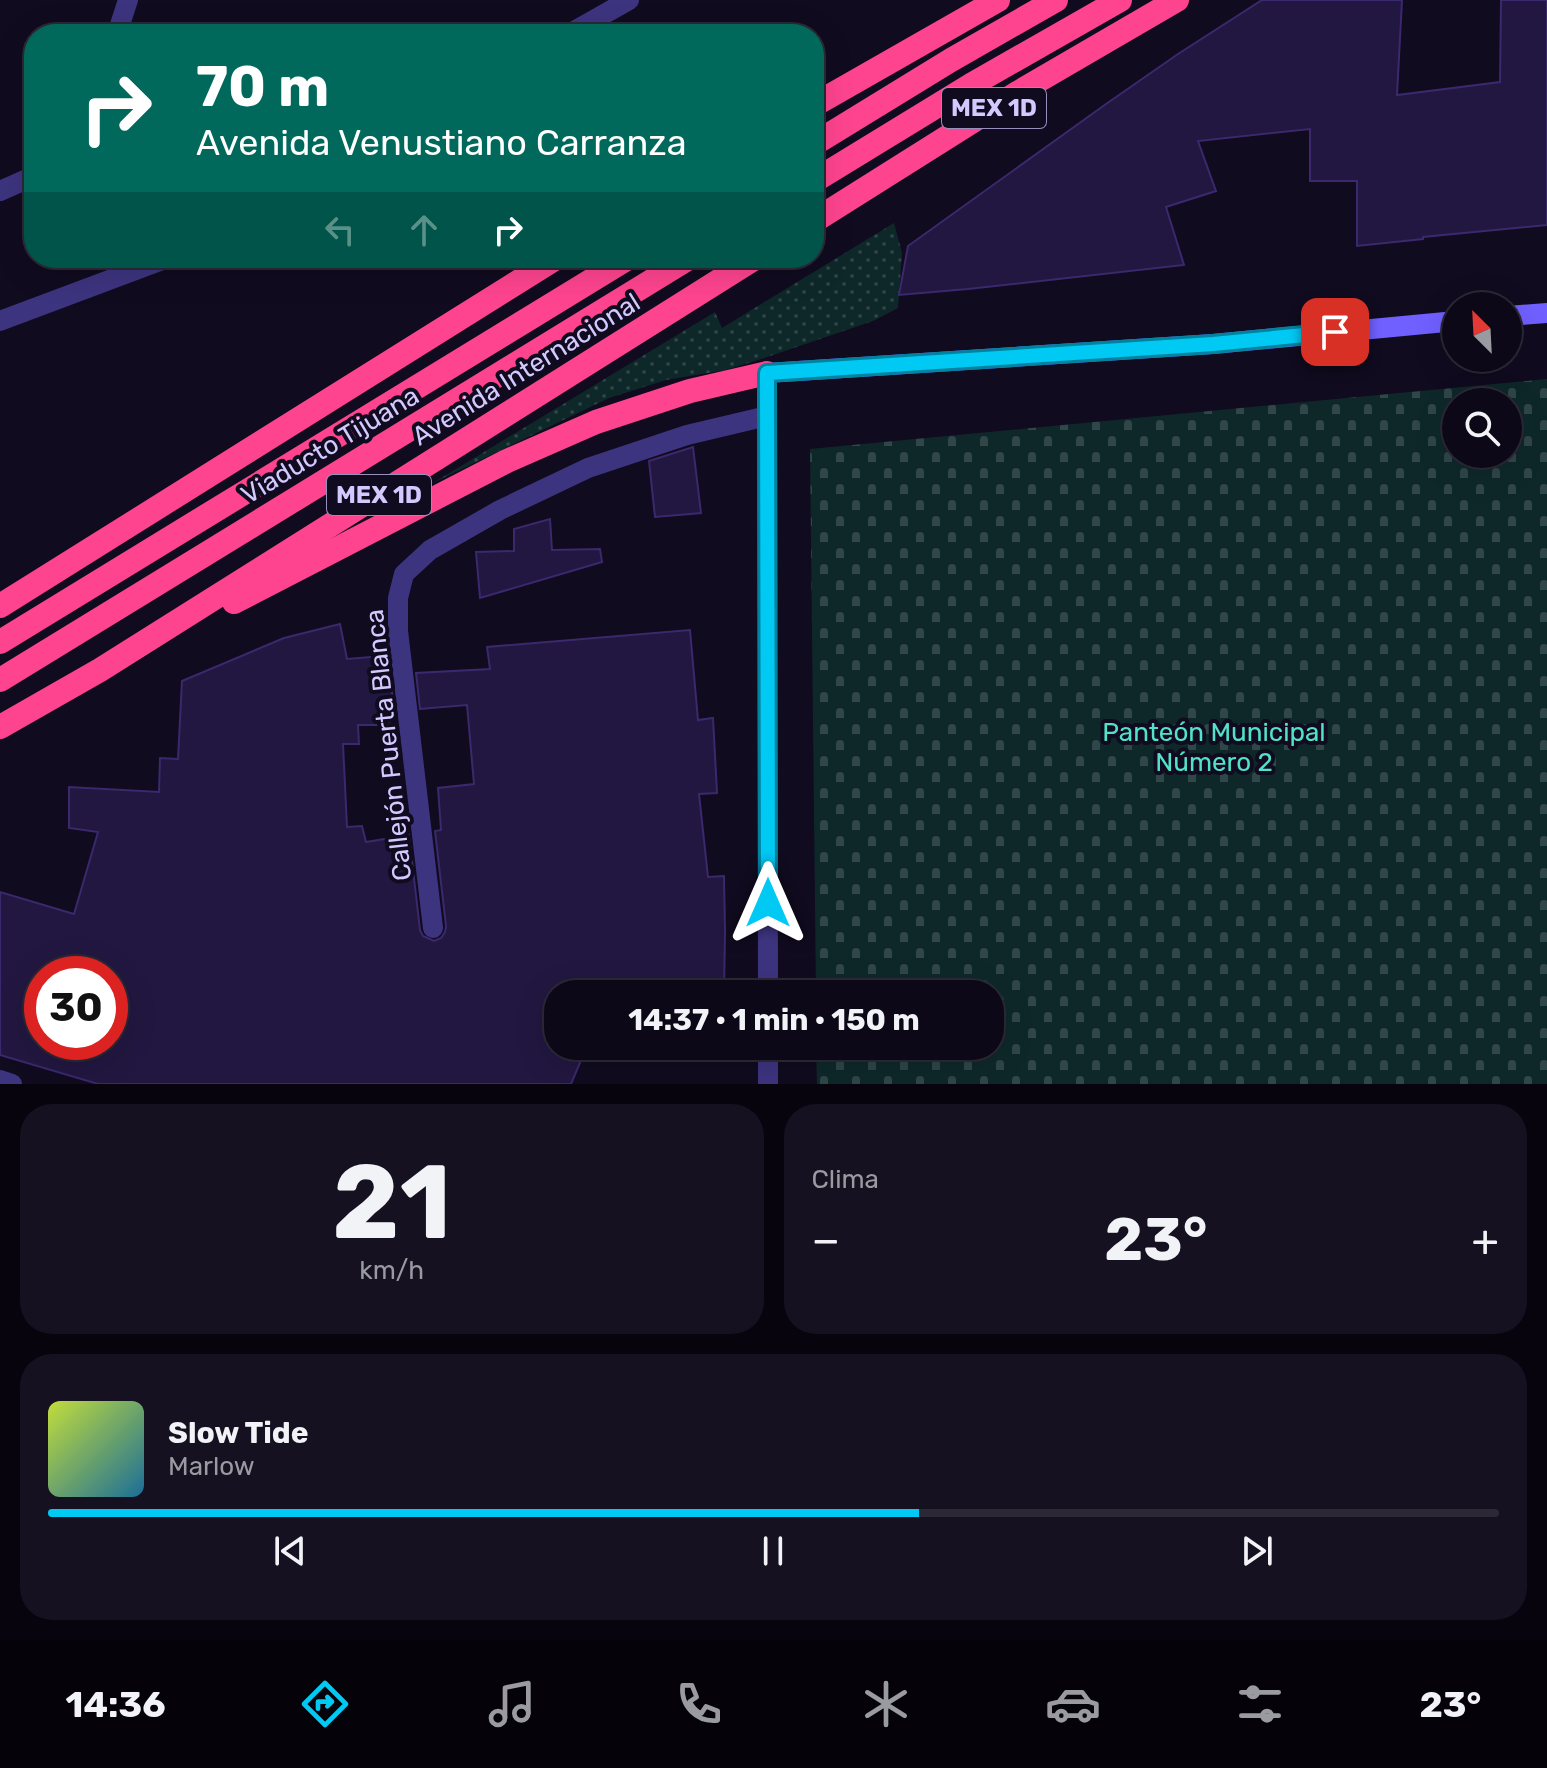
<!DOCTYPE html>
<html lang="es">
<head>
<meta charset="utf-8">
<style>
  :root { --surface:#0c0817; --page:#151120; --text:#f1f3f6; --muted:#9a9aa1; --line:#2c2936; --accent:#00c9f4 }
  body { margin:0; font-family:Rubik,sans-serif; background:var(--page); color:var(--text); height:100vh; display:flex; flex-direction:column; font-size:30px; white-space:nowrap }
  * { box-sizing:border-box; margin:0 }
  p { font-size:26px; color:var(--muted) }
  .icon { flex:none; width:44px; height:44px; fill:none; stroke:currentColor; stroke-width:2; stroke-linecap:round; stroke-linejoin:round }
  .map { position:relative; height:1084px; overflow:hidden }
  .sheet { display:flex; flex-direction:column; gap:20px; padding:20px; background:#07040d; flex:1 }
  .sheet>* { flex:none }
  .hud { position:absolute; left:24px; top:24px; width:800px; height:244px; border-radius:32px; box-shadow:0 8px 32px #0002,0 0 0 2px var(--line); background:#00695c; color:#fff; overflow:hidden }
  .needle { width:52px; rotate:336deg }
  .controls { position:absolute; left:1442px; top:292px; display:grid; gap:16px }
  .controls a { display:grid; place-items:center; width:80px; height:80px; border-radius:50%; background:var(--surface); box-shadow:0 8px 32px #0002,0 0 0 2px var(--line); font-size:40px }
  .speed { position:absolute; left:24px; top:956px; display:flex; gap:16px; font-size:40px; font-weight:700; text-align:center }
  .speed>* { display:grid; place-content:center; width:104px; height:104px; border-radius:50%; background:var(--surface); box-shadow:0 8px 32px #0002,0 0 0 2px var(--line); line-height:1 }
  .speed .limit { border:12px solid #d22; background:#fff; color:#111 }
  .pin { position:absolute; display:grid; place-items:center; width:68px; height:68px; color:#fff; margin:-34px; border-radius:16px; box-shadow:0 4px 12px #0006 }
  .me { position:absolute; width:88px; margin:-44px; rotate:0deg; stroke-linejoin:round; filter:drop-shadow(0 0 6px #0008) }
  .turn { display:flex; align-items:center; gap:28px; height:168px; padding:0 40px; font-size:36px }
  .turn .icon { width:104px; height:104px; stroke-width:2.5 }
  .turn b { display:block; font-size:56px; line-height:68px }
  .lanes { display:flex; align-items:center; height:76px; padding:0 40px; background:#0003; justify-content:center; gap:40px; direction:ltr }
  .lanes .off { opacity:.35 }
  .big { font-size:60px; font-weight:700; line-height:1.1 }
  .sheet .card { flex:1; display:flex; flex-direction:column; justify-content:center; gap:12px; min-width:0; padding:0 28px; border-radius:32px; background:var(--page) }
  .sheet .dial { align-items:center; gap:0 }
  .dial b { font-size:104px; line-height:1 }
  .song { display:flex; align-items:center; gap:24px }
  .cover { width:96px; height:96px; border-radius:12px; background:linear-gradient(135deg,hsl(70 70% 55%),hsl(200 70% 35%)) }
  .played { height:8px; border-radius:4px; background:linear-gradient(90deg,var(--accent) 60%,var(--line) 60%) }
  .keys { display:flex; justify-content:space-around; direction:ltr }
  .heat { display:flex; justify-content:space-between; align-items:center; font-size:44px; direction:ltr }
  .sheet .tiles { flex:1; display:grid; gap:20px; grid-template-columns:1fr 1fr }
  .card:last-child { grid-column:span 2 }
  .trip { position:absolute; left:544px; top:980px; width:460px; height:80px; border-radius:32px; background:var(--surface); box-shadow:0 8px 32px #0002,0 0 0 2px var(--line); font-weight:700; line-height:80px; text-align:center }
  .tab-bar { display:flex; height:128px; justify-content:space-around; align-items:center; background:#050309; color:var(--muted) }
  .tab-bar .icon { width:56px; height:56px }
  .tab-bar .selected { color:var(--accent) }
  .tab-bar b { font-size:36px; color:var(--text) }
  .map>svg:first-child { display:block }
  .grass { fill:url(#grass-dots) }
  .cemetery { fill:url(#cemetery-stones); fill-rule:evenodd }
  .building { fill:#221740; stroke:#3b286d; stroke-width:2; fill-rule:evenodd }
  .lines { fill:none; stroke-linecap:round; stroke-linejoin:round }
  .lane { stroke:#3d347f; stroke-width:20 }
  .street { stroke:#3d347f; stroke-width:20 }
  .secondary { stroke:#7060ff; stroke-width:20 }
  .highway { stroke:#ff448f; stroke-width:24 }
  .route-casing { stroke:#00839f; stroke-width:20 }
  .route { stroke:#00c9f4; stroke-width:14 }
  .labels { text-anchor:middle; stroke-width:8; stroke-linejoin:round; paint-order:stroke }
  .shield { fill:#100b1f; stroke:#9890bc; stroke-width:2 }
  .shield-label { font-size:24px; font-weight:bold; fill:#d3c9ff }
  .street-label { font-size:26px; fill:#d3c9ff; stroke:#100b1f }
  .park-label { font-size:26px; fill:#51e2c9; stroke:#100b1f }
</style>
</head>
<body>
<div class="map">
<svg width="1547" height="1084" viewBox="0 0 1547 1084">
  <defs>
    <pattern id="grass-dots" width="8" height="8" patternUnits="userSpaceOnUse" patternTransform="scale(2)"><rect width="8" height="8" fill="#0e2829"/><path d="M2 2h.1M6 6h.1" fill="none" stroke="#304649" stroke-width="1.8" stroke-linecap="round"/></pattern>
    <pattern id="cemetery-stones" width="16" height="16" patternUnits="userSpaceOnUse" patternTransform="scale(2)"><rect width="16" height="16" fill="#0e2829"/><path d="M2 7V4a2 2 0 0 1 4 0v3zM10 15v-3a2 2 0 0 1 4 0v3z" fill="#304649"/></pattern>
  </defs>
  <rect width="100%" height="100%" fill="#100b1f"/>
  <polygon class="grass" points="894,223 902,253 898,308 873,321 758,360 726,370 666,380 609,398 433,483 715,312 722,328"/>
  <path class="cemetery" d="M 1547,379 L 1547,1084 L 817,1084 L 816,1046 L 990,1046 L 990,994 L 816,994 L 810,449 ZM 1456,402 L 1508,402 L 1508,454 L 1456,454 Z"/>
  <g class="building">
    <polygon points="1262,0 1402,0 1397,95 1500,82 1501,0 1547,0 1547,225 1423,237 1423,239 1357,246 1357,181 1310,181 1310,129 1198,141 1216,191 1166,207 1184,265 968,289 899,295 908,246 1106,104 1178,54"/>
    <polygon points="693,447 701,513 655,517 649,461"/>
    <polygon points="550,519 552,550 600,549 602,562 480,598 476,552 514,551 514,529"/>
    <path d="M 340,624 L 347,659 L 382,656 L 384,675 L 390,674 L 394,711 L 388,712 L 390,725 L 358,725 L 359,744 L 343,744 L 347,827 L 362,826 L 366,842 L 409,835 L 420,930 L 423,936 L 434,941 L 441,938 L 445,932 L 446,926 L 435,831 L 441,830 L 438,788 L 474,784 L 467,705 L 420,709 L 416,673 L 490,669 L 487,647 L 690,630 L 698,720 L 713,718 L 717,793 L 699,794 L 708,877 L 724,876 L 725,932 L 724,994 L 558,994 L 558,1046 L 587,1046 L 571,1084 L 98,1084 L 0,1055 L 0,892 L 74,914 L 98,832 L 69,828 L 69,787 L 159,792 L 160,758 L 178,759 L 182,681 L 284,638 ZM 42,974 L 110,974 L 110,1042 L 42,1042 Z"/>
  </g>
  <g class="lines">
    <g class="lane">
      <polyline points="117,34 128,0"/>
      <polyline points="569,34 629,0"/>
      <polyline points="0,321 168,258"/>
    </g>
    <g class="street">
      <polyline points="0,191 34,176"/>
      <polyline points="767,373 768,994"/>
      <polyline points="433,928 398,631 398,598 404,574 430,550 500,510 588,468 687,435 767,416"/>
      <polyline points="768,1046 768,1084"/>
      <polyline points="0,1080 12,1084"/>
    </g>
    <g class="secondary">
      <polyline points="1508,316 1547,313"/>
      <polyline points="767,373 1213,344 1456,321"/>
    </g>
    <g class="highway">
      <polyline points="814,105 998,0"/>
      <polyline points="814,144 951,60 1056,0"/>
      <polyline points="814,181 971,85 1120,0"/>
      <polyline points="814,221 1019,92 1177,0"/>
      <polyline points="234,602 507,461 596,422 690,391 767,373"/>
      <polyline points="0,606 556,258"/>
      <polyline points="0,642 628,258"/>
      <polyline points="0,680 689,258"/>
      <polyline points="0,727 100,670 755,258"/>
    </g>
  </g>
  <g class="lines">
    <g class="route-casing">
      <polyline id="route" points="768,903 767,373 1213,344 1335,332"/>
    </g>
    <use href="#route" class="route"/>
  </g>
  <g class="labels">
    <g class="shield">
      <rect x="942" y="88" width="104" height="40" rx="6"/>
      <rect x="327" y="475" width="104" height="40" rx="6"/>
    </g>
    <g class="shield-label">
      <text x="994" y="116">MEX 1D</text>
      <text x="379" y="503">MEX 1D</text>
    </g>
    <g class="street-label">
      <text transform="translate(526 369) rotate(-32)" y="9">Avenida Internacional</text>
      <text transform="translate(330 445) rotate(-31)" y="9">Viaducto Tijuana</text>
      <text transform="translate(388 745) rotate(-96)" y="9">Callejón Puerta Blanca</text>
    </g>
    <g class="park-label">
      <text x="1214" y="741">Panteón Municipal<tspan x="1214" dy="30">Número 2</tspan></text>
    </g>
  </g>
</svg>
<div class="controls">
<a><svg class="needle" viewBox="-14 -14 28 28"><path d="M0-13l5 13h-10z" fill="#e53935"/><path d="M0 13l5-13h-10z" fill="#9a9aa1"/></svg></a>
<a><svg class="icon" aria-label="search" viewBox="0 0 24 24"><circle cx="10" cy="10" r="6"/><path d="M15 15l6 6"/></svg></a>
</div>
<div class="speed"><div class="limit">30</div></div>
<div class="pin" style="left:1335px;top:332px;background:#d93025"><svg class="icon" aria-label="arrive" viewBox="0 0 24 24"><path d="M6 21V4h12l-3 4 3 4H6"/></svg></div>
<svg class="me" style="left:768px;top:903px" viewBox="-20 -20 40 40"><path d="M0-17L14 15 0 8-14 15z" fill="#00c9f4" stroke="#fff" stroke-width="4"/></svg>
<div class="trip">14:37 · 1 min · 150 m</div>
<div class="hud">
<div class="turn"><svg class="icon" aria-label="right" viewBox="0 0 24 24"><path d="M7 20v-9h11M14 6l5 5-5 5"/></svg><div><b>70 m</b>Avenida Venustiano Carranza</div></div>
<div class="lanes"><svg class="icon off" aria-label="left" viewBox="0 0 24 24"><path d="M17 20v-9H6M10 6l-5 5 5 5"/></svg><svg class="icon off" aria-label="ahead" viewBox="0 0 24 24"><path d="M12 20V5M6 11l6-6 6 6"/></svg><svg class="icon" aria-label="right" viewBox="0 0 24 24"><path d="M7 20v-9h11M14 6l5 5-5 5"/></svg></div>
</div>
</div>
<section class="sheet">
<div class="tiles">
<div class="card dial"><b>21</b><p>km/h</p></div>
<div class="card"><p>Clima</p>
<div class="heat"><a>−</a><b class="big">23°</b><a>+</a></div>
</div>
<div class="card">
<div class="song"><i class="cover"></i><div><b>Slow Tide</b><p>Marlow</p></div></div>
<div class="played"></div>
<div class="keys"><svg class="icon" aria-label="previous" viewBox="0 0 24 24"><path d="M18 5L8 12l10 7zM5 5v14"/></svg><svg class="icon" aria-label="pause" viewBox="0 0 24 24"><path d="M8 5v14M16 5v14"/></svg><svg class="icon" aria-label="next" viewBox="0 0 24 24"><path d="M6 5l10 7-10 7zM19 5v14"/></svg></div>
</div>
</div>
</section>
<nav class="tab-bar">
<b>14:36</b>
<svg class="icon selected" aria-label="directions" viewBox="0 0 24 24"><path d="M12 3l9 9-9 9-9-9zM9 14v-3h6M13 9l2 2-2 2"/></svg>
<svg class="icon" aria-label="music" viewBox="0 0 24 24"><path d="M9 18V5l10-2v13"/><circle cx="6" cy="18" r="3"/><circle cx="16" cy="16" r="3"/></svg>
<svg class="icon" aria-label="phone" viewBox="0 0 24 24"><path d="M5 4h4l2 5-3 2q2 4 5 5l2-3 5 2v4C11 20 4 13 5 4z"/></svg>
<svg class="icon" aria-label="climate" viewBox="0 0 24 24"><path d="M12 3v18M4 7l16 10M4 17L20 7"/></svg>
<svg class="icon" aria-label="car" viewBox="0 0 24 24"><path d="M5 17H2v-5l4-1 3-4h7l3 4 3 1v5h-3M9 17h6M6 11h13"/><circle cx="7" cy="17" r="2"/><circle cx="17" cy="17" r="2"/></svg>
<svg class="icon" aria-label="filters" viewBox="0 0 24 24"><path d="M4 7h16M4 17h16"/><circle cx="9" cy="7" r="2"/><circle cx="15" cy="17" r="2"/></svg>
<b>23°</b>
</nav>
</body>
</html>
